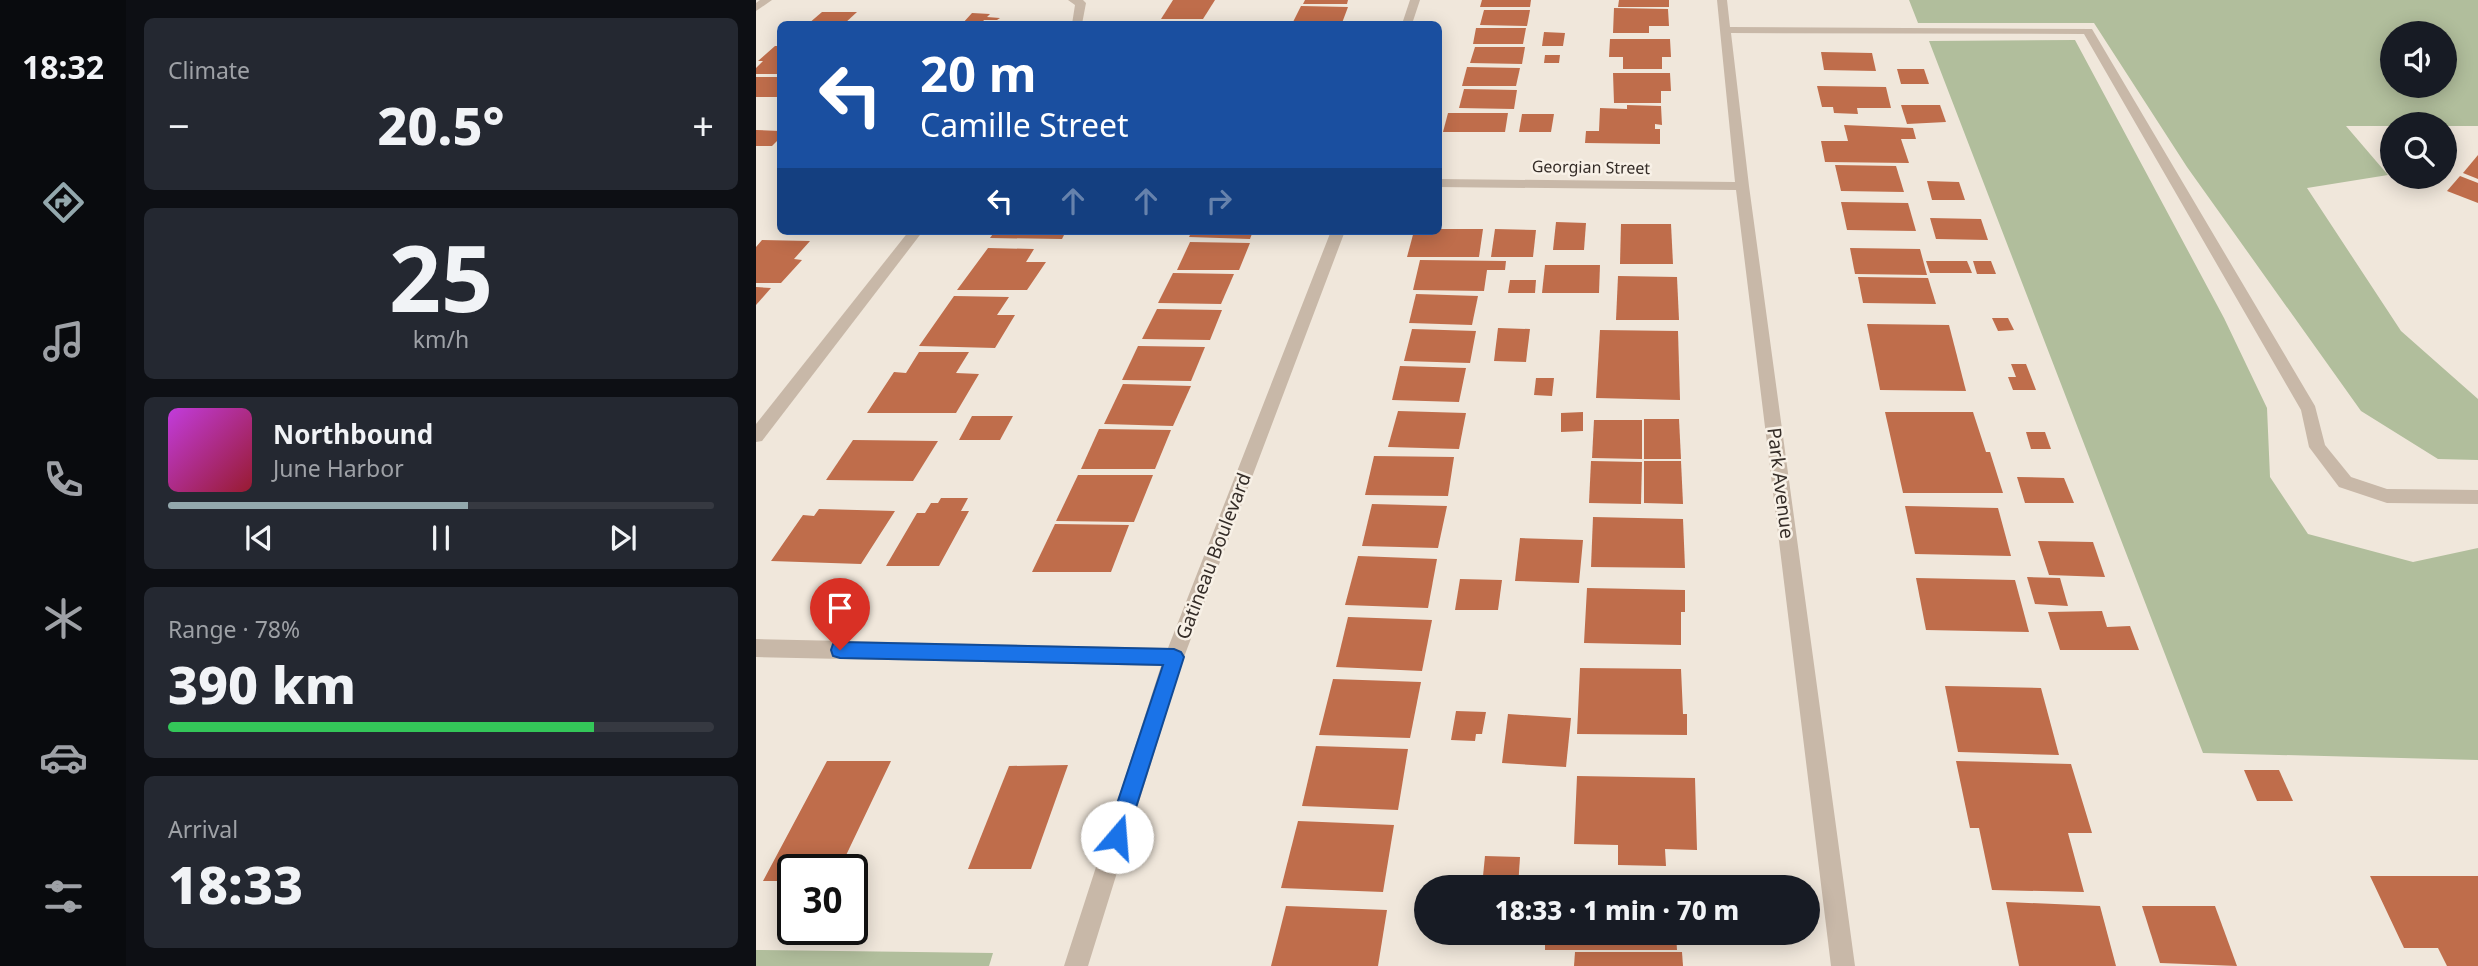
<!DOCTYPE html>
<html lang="en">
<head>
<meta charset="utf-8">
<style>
  :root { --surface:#171b24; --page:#242831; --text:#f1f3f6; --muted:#9ea1a6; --line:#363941; --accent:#93a8ad }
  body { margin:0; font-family:"Noto Sans",sans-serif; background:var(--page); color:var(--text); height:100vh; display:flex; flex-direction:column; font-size:26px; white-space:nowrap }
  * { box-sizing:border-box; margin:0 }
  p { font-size:23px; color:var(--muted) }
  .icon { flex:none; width:38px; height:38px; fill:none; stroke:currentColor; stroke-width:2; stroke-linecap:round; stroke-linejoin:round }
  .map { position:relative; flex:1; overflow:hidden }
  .drawer { display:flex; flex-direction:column; gap:18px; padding:18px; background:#0d0f14; width:630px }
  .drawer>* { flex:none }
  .top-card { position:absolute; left:21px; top:21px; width:665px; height:214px; border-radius:10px; box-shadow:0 4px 18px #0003; background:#1a4fa0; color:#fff; overflow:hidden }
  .buttons { position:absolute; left:1624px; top:21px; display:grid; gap:14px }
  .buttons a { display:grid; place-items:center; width:77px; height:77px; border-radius:50%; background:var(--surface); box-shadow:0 4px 18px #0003; font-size:35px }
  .speed { position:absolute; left:21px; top:854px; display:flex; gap:14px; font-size:35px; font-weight:700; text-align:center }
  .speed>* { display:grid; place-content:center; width:91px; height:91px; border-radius:50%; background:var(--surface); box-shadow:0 4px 18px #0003; line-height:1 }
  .speed .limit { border:4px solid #111; border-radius:10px; background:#fff; color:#111 }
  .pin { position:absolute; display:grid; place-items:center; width:60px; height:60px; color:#fff; margin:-72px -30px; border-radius:50% 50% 50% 0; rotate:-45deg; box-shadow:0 0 7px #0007 }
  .pin .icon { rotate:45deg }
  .me { position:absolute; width:77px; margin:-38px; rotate:18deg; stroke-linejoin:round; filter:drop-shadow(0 0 5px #0008) }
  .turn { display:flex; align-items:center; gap:24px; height:147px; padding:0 28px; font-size:32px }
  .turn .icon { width:91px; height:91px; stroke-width:2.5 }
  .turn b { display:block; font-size:49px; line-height:60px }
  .lanes { display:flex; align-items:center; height:66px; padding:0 28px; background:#0003; justify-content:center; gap:35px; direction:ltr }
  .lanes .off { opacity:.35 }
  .big { font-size:52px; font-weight:800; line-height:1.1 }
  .drawer .widget { flex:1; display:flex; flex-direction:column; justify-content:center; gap:10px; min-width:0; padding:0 24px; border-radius:10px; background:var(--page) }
  .drawer .dial { align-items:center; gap:0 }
  .dial b { font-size:91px; line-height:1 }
  .song { display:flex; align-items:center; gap:21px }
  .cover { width:84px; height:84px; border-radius:10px; background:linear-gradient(135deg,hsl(290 70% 55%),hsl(350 70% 35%)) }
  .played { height:7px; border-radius:4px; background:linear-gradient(90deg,var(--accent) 55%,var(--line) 55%) }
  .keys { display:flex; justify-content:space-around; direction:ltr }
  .heat { display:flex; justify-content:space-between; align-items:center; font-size:38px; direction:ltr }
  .charge { height:10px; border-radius:5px; background:linear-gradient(90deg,#34c759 78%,var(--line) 0) }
  .trip { position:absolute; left:658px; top:875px; width:406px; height:70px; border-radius:35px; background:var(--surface); box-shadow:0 4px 18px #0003; font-weight:800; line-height:70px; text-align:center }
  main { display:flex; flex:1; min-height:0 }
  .dock { display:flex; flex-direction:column; width:126px; justify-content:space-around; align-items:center; background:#090b0e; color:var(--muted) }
  .dock .icon { width:49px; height:49px }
  .dock .on { color:var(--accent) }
  .dock b { font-size:32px; color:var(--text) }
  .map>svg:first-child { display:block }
  .green { fill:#b1be9c; fill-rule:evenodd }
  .building { fill:#bf6d4b }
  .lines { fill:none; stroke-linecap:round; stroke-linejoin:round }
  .minor { fill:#c8b8a8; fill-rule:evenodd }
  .route { fill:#1a73e8; stroke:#114b97; stroke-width:2 }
  .labels { text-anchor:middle; stroke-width:5; stroke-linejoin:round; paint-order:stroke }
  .far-street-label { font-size:16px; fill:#352d28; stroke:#f8f1e7 }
  .street-label { font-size:19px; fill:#352d28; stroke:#f8f1e7 }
</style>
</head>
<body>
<main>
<nav class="dock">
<b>18:32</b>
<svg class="icon on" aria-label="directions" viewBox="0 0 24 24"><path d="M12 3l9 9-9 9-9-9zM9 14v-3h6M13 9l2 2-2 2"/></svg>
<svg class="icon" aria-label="music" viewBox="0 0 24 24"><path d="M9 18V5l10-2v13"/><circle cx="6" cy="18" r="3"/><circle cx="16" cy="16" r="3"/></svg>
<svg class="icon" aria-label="phone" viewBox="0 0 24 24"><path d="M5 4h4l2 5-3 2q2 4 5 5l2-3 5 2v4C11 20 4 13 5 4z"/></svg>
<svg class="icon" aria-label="climate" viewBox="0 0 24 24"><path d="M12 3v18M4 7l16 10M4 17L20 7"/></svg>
<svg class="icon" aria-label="car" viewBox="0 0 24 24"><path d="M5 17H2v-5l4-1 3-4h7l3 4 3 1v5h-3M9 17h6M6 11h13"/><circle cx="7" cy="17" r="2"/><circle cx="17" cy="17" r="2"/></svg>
<svg class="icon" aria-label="filters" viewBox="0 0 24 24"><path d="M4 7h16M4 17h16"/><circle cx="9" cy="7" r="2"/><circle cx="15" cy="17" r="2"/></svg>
</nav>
<section class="drawer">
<div class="widget"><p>Climate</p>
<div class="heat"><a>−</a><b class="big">20.5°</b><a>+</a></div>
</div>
<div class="widget dial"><b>25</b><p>km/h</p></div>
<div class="widget">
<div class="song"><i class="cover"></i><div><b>Northbound</b><p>June Harbor</p></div></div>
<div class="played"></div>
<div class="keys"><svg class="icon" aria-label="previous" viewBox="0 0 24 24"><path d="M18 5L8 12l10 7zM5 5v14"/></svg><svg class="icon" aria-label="pause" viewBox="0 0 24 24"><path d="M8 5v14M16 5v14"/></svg><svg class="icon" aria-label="next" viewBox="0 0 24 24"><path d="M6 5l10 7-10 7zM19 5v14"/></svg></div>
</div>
<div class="widget"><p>Range · 78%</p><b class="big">390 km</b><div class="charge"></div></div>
<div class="widget"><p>Arrival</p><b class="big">18:33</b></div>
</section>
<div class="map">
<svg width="1722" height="966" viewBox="0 0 1722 966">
  <rect width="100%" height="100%" fill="#f0e7db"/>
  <g class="green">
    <path d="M 1153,0 L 1722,0 L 1722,126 L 1590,126 L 1632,175 L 1551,188 L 1645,331 L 1722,399 L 1722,460 L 1682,459 L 1605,411 L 1431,167 L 1338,23 L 1162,23 ZM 1636,33 L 1689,33 L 1689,86 L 1636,86 Z"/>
    <polygon points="1319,40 1468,318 1511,408 1514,477 1552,534 1657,562 1722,548 1722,760 1447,753 1173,41"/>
    <polygon points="0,950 237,953 233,966 0,966"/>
  </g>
  <g class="building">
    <polygon points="417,0 459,0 447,19 405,19"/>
    <polygon points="549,0 592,0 591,4 547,4"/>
    <polygon points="726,0 775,0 774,7 724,7"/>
    <polygon points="863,0 913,0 913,7 862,7"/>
    <polygon points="545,6 592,7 586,23 537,22"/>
    <polygon points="858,8 912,9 913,26 893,26 893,33 857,33"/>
    <polygon points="728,10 774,10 771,26 724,25"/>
    <polygon points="66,12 101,12 88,24 52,24"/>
    <polygon points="216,13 234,14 231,17 244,18 241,20 228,20 225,24 206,24"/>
    <polygon points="720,28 770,28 767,44 717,44"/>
    <polygon points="788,32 809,33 807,46 786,46"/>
    <polygon points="854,39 914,39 915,57 906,57 906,69 867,69 867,57 853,57"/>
    <polygon points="19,46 24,46 24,74 0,74 0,68 7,61 2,61"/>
    <polygon points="719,47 769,47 766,64 714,63"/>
    <polygon points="1065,52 1116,53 1120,71 1068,70"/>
    <polygon points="789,55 804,55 803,63 788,63"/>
    <polygon points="711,67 764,68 760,86 706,86"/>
    <polygon points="1141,69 1168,69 1173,84 1145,84"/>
    <polygon points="857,73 914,73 915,91 905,91 905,103 858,103"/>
    <rect x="0" y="77" width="24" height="20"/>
    <polygon points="1061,86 1130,87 1135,108 1101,108 1102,114 1078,113 1077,107 1066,107"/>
    <polygon points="708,89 761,90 758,109 703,108"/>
    <polygon points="871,105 905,106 906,125 899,124 899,129 904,129 904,144 829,143 830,131 843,131 844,108 871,109"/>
    <polygon points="1145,105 1184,105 1190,122 1151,124"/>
    <polygon points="692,113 752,113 749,132 687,132"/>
    <polygon points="766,114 798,114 795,132 763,132"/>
    <polygon points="1088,125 1157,128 1160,139 1145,139 1153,163 1069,162 1065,141 1092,141"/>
    <polygon points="0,130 24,131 24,138 16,146 0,146"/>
    <polygon points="1722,155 1722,179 1707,173"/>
    <polygon points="1079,165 1140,166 1148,192 1085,191"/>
    <polygon points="1704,176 1722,183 1722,203 1691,191"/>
    <polygon points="1171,181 1203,182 1209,200 1176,200"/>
    <polygon points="1085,202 1152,203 1160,231 1091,230"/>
    <polygon points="1174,218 1225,219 1232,240 1180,239"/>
    <polygon points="800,222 830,223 828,250 797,250"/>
    <polygon points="865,224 915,224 917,264 864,264"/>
    <polygon points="682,229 727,229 723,257 651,257 658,231"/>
    <polygon points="739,229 780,230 777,257 735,257"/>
    <polygon points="239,231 310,231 306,239 234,238"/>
    <polygon points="436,231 497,231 494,239 433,237"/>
    <polygon points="6,240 54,241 38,259 46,260 25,283 0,283 0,247"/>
    <polygon points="434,242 494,243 483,270 421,270"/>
    <polygon points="232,248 278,249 270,262 290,262 271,290 201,290"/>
    <polygon points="1094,248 1164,249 1171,275 1099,274"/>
    <polygon points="664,260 750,261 749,270 731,270 728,291 657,290"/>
    <polygon points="1170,261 1211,261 1216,273 1174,273"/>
    <polygon points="1217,261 1235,261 1240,274 1221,274"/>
    <polygon points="789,265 844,265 843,293 786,293"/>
    <polygon points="417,273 478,274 465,304 402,303"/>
    <polygon points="862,276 921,277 923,320 860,320"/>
    <polygon points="1102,277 1172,278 1180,304 1107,303"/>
    <polygon points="754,280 780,280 779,293 752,293"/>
    <polygon points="0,287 15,288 0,305"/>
    <polygon points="660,294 722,296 716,325 653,323"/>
    <polygon points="198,296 253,297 241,315 259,315 239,348 163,346"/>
    <polygon points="401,309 466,310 454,340 386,339"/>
    <polygon points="1236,318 1252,318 1258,330 1242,331"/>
    <polygon points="1111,324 1193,325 1210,391 1124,390"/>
    <polygon points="742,328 774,329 770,362 738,361"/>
    <polygon points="656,329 720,331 714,363 648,361"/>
    <polygon points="844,330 922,331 924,400 840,398"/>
    <polygon points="382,346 449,347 435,381 366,380"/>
    <polygon points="163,352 213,352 200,373 223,374 200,413 111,413 138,372 150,373"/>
    <polygon points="1255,364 1270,364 1280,390 1257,390 1252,377 1260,377"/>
    <polygon points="644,366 710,368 703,402 636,400"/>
    <polygon points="780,378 798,378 796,396 778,395"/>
    <polygon points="367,384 435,386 417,426 348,424"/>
    <polygon points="642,411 710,413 703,449 632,447"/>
    <polygon points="827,412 827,431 805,432 805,413"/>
    <polygon points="1129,412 1217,412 1230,452 1234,452 1247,493 1147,493"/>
    <polygon points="216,416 257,416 244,440 203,440"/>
    <polygon points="888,419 923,419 925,459 888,459"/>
    <polygon points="838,420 886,420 886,459 836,458"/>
    <polygon points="343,429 415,430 399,469 325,469"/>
    <polygon points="1270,432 1289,432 1295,449 1275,449"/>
    <polygon points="97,440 182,441 157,481 70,480"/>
    <polygon points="618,456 698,457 692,496 609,495"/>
    <polygon points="835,461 886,462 885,504 833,503"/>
    <polygon points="888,461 925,461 927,504 888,503"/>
    <polygon points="322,475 397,475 378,522 300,521"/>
    <polygon points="1261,477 1308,478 1318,503 1269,503"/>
    <polygon points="185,498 212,498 205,511 213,511 183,566 130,566 161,513 169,513 175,503 182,503"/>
    <polygon points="616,504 691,506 682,548 606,546"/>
    <polygon points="1149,506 1242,508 1255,556 1159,554"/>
    <polygon points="63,509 139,511 105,564 15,561 47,515 58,516"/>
    <polygon points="837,517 927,519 929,568 835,567"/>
    <polygon points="299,524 373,525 355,572 276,572"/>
    <polygon points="764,538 827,540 823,583 759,581"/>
    <polygon points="1282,541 1337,542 1349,577 1293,575"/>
    <polygon points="602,556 681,559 672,608 589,605"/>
    <polygon points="1271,577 1304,578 1312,606 1279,604"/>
    <polygon points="1160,578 1259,580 1273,632 1170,630"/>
    <polygon points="704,579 746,580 742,610 699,610"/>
    <polygon points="831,588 929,590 929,612 925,612 925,645 828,643"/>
    <polygon points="1346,611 1351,627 1374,626 1383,650 1304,650 1292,612"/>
    <polygon points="592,617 676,620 666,671 580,667"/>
    <polygon points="824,668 925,669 927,714 931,714 931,735 821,734"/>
    <polygon points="577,679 665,682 654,738 563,735"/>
    <polygon points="1189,686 1285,688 1303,755 1202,752"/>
    <polygon points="700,711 730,712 726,734 720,734 719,741 695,740"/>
    <polygon points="752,714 815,718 810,767 746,763"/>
    <polygon points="560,746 652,749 642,810 546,806"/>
    <polygon points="71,761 135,761 83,870 37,870 37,881 7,881"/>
    <polygon points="1200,761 1315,764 1336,833 1312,833 1328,892 1236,890 1223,828 1214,828"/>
    <polygon points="312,765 275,869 212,869 253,766"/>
    <polygon points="1488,770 1523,770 1537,801 1501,801"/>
    <polygon points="821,776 939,778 941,850 909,849 910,866 862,865 862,845 818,844"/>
    <polygon points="542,821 638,825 627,892 525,888"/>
    <polygon points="729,856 764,857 762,887 726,886"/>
    <polygon points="1614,876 1722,876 1722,966 1691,966 1682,948 1648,948"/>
    <polygon points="1250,902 1344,906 1360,966 1263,966"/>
    <polygon points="530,906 631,910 622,966 515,966"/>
    <polygon points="1386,906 1459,906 1481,966 1404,963"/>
    <polygon points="789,933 920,933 921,950 789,950"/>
    <polygon points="819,952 926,952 927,966 818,966"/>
  </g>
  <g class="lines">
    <g class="minor">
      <polygon points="4,0 16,0 0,11 0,3"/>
      <polygon points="312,0 327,0 330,3 326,24 316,24 319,5"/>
      <polygon points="654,0 664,0 656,24 646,24"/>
      <polygon points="961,0 971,0 974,27 1336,29 1559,406 1569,445 1595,477 1631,489 1722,490 1722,504 1631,503 1583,487 1553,447 1545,410 1328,34 975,33 993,186 1099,966 1075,966 980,190 682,187 682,179 979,182"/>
      <polygon points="153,231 167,231 6,441 0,442 0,424"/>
      <polygon points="575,231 589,231 428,657 332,966 308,966 405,666 0,657 0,639 412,648"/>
    </g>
  </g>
  <polygon class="route" points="84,642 418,649 425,652 428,657 368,845 361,848 353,845 350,837 407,665 84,658 77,656 75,650 77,644"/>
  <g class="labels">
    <g class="far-street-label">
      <text transform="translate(835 167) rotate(1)" y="6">Georgian Street</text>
    </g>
    <g class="street-label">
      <text transform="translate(1025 483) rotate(83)" y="7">Park Avenue</text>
      <text transform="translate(457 556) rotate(-69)" y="7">Gatineau Boulevard</text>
    </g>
  </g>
</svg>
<div class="buttons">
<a><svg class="icon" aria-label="sound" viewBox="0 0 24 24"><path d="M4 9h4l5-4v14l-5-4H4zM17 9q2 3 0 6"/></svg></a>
<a><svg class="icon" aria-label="search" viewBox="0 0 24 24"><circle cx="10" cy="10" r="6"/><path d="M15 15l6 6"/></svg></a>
</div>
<div class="speed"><div class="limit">30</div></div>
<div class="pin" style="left:84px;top:650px;background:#d93025"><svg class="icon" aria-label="arrive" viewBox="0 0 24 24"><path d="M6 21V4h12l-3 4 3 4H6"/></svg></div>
<svg class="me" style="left:361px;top:837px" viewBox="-20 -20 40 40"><circle r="19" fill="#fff"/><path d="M0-13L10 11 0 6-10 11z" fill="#1a73e8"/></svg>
<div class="trip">18:33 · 1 min · 70 m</div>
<div class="top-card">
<div class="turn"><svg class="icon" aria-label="left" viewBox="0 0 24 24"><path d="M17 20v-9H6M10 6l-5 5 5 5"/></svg><div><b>20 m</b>Camille Street</div></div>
<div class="lanes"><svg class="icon" aria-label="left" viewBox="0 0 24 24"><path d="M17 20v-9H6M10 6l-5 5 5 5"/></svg><svg class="icon off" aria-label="ahead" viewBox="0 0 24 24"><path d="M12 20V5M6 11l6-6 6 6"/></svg><svg class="icon off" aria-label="ahead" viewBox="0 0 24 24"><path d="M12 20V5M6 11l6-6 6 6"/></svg><svg class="icon off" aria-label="right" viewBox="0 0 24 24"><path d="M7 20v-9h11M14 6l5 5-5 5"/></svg></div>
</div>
</div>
</main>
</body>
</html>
